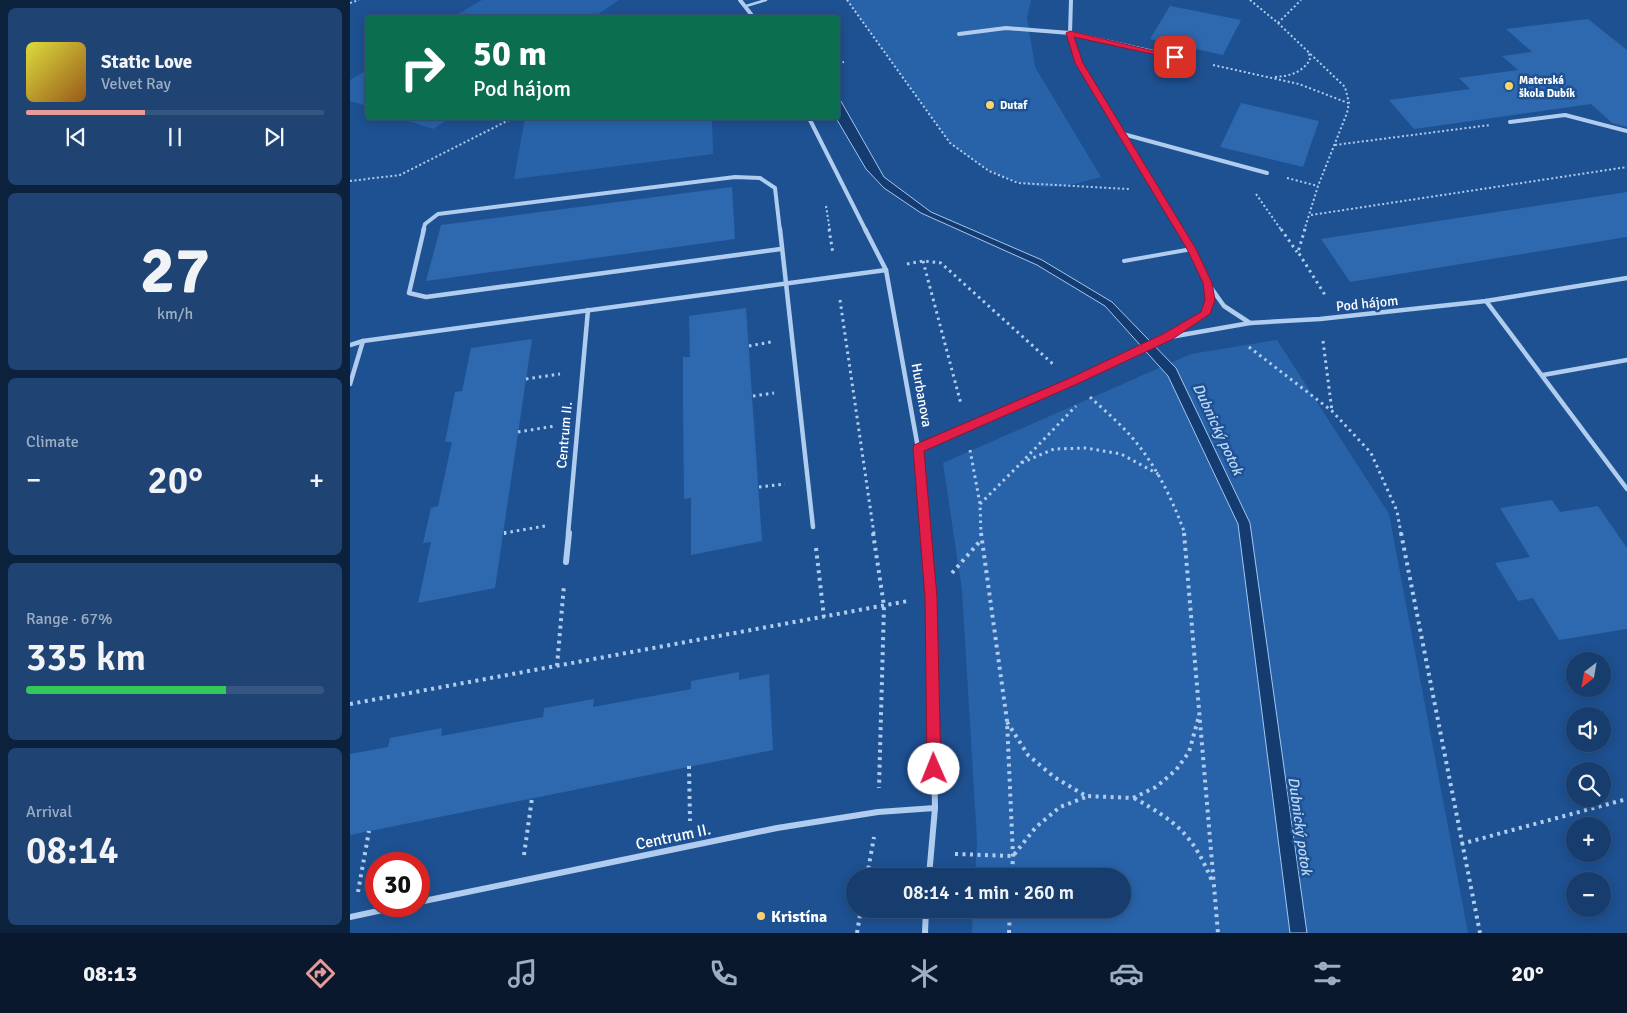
<!DOCTYPE html>
<html lang="en">
<head>
<meta charset="utf-8">
<style>
  :root { --surface:#163d6e; --page:#1f4473; --text:#f1f3f6; --muted:#9eaec2; --line:#355681; --accent:#e69b98 }
  body { margin:0; font-family:Signika,sans-serif; background:var(--page); color:var(--text); height:100vh; display:flex; flex-direction:column; font-size:19px; white-space:nowrap }
  * { box-sizing:border-box; margin:0 }
  p { font-size:16px; color:var(--muted) }
  .icon { flex:none; width:28px; height:28px; fill:none; stroke:currentColor; stroke-width:2; stroke-linecap:round; stroke-linejoin:round }
  .map { position:relative; flex:1; overflow:hidden }
  .side { display:flex; flex-direction:column; gap:8px; padding:8px; background:#0c223c; width:350px }
  .side>* { flex:none }
  .guide { position:absolute; left:15px; top:15px; width:475px; height:105px; border-radius:5px; box-shadow:0 2px 12px #0003,0 0 0 1px var(--line); background:#0b6e4f; color:#fff; overflow:hidden }
  .needle { width:32px; rotate:211deg }
  .fabs { position:absolute; left:1216px; top:652px; display:grid; gap:10px }
  .fabs a { display:grid; place-items:center; width:45px; height:45px; border-radius:50%; background:var(--surface); box-shadow:0 2px 12px #0003,0 0 0 1px var(--line); font-size:25px }
  .speed { position:absolute; left:15px; top:852px; display:flex; gap:10px; font-size:25px; font-weight:700; text-align:center }
  .speed>* { display:grid; place-content:center; width:65px; height:65px; border-radius:50%; background:var(--surface); box-shadow:0 2px 12px #0003,0 0 0 1px var(--line); line-height:1 }
  .speed .limit { border:8px solid #d22; background:#fff; color:#111 }
  .pin { position:absolute; display:grid; place-items:center; width:42px; height:42px; color:#fff; margin:-21px; border-radius:10px; box-shadow:0 2px 8px #0006 }
  .me { position:absolute; width:55px; margin:-28px; rotate:359deg; stroke-linejoin:round; filter:drop-shadow(0 0 4px #0008) }
  .turn { display:flex; align-items:center; gap:18px; height:105px; padding:0 25px; font-size:22px }
  .turn .icon { width:65px; height:65px; stroke-width:2.5 }
  .turn b { display:block; font-size:35px; line-height:42px }
  .big { font-size:38px; font-weight:600; line-height:1.1 }
  .side .widget { flex:1; display:flex; flex-direction:column; justify-content:center; gap:8px; min-width:0; padding:0 18px; border-radius:8px; background:var(--page) }
  .side .dial { align-items:center; gap:0 }
  .dial b { font-size:65px; line-height:1 }
  .song { display:flex; align-items:center; gap:15px }
  .cover { width:60px; height:60px; border-radius:8px; background:linear-gradient(135deg,hsl(60 70% 55%),hsl(30 70% 35%)) }
  .played { height:5px; border-radius:2px; background:linear-gradient(90deg,var(--accent) 40%,var(--line) 40%) }
  .keys { display:flex; justify-content:space-around; direction:ltr }
  .heat { display:flex; justify-content:space-between; align-items:center; font-size:28px; direction:ltr }
  .charge { height:8px; border-radius:4px; background:linear-gradient(90deg,#34c759 67%,var(--line) 0) }
  .trip { position:absolute; left:496px; top:868px; width:285px; height:50px; border-radius:25px; background:var(--surface); box-shadow:0 2px 12px #0003,0 0 0 1px var(--line); font-weight:600; line-height:50px; text-align:center }
  .dock { display:flex; height:80px; justify-content:space-around; align-items:center; background:#09182c; color:var(--muted) }
  .dock .icon { width:35px; height:35px }
  .dock .selected { color:var(--accent) }
  .dock b { font-size:22px; color:var(--text) }
  main { display:flex; flex:1; min-height:0 }
  .map>svg:first-child { display:block }
  .green { fill:#2863aa }
  .water { fill:#153c70; stroke:#a3c7ef }
  .building { fill:#2e68af }
  .lines { fill:none; stroke-linecap:round; stroke-linejoin:round }
  .path-far2 { stroke:#b0ccee; stroke-width:2; stroke-dasharray:2 2.5; stroke-linecap:butt }
  .path-far1 { stroke:#b0ccee; stroke-width:3; stroke-dasharray:2.5 4; stroke-linecap:butt }
  .path { stroke:#b0ccee; stroke-width:4; stroke-dasharray:3 4.5; stroke-linecap:butt }
  .service-far1 { stroke:#b0ccee; stroke-width:2.5 }
  .service { stroke:#b0ccee; stroke-width:4 }
  .minor-far2 { stroke:#b0ccee; stroke-width:4 }
  .minor-far1 { stroke:#b0ccee; stroke-width:4.5 }
  .minor { stroke:#b0ccee; stroke-width:6 }
  .route { fill:#e11d48; stroke:#92132f }
  .poi-dot { fill:#fcd36f; stroke:#1e5192; stroke-width:2 }
  .labels { text-anchor:middle; stroke-width:5; stroke-linejoin:round; paint-order:stroke }
  .far-poi-label { font-size:11px; font-weight:bold; fill:#fff; stroke:#1e5192; text-anchor:start }
  .street-label { font-size:14px; fill:#fff; stroke:#1e5192 }
  .water-label { font-size:15px; font-style:italic; fill:#bcd6f5; stroke:#1e5192 }
  .near-street-label { font-size:16px; fill:#fff; stroke:#1e5192 }
  .near-poi-label { font-size:16px; font-weight:bold; fill:#fff; stroke:#1e5192; text-anchor:start }
</style>
</head>
<body>
<main>
<section class="side">
<div class="widget">
<div class="song"><i class="cover"></i><div><b>Static Love</b><p>Velvet Ray</p></div></div>
<div class="played"></div>
<div class="keys"><svg class="icon" aria-label="previous" viewBox="0 0 24 24"><path d="M18 5L8 12l10 7zM5 5v14"/></svg><svg class="icon" aria-label="pause" viewBox="0 0 24 24"><path d="M8 5v14M16 5v14"/></svg><svg class="icon" aria-label="next" viewBox="0 0 24 24"><path d="M6 5l10 7-10 7zM19 5v14"/></svg></div>
</div>
<div class="widget dial"><b>27</b><p>km/h</p></div>
<div class="widget"><p>Climate</p>
<div class="heat"><a>−</a><b class="big">20°</b><a>+</a></div>
</div>
<div class="widget"><p>Range · 67%</p><b class="big">335 km</b><div class="charge"></div></div>
<div class="widget"><p>Arrival</p><b class="big">08:14</b></div>
</section>
<div class="map">
<svg width="1277" height="933" viewBox="0 0 1277 933">
  <rect width="100%" height="100%" fill="#1e5192"/>
  <g class="green">
    <polygon points="132,0 269,0 244,17 103,17"/>
    <path d="M 497,0 L 681,0 L 677,18 L 685,67 L 751,177 C 739,180 726,184 713,186 C 670,191 632,170 600,143 Z"/>
    <polygon points="17,70 17,106 0,101 0,80"/>
    <polygon points="50,118 100,118 83,129"/>
    <polygon points="175,118 362,118 363,154 164,179"/>
    <polygon points="927,340 1039,514 1118,933 622,933 623,909 772,909 772,876 625,876 627,840 612,590 593,463 841,354"/>
  </g>
  <polygon class="water" points="488,96 534,177 581,212 692,260 762,302 826,368 900,523 957,933 940,933 888,524 818,376 755,306 687,265 571,213 534,188 516,169 486,118 488,118"/>
  <g class="building">
    <polygon points="820,6 891,20 873,55 800,39"/>
    <polygon points="1238,19 1277,50 1277,127 1262,123 1241,104 1064,129 1039,100 1120,89 1109,78 1168,70 1152,56 1182,52 1156,29"/>
    <polygon points="891,103 969,121 953,167 870,147"/>
    <polygon points="382,187 385,239 76,281 91,225"/>
    <polygon points="1277,192 1277,237 1000,282 971,239"/>
    <polygon points="396,308 412,541 341,555 341,498 334,499 333,406 333,357 340,357 339,316"/>
    <polygon points="182,339 145,588 68,603 81,542 73,543 81,508 88,506 102,442 95,442 105,392 112,391 121,348"/>
    <polygon points="1202,500 1210,512 1248,506 1277,548 1277,629 1209,640 1183,598 1168,601 1145,563 1180,557 1150,508"/>
    <polygon points="389,672 389,680 419,674 423,750 0,835 0,754 38,747 40,738 92,728 91,736 193,717 194,708 244,699 243,707 341,689 341,681"/>
  </g>
  <g class="lines">
    <g class="path-far2">
      <polyline points="497,0 600,143 639,171 668,183 779,189"/>
      <polyline points="900,0 928,23 995,87 999,103 997,113 968,186 954,231"/>
      <polyline points="0,3 9,0"/>
      <polyline points="928,23 951,0"/>
      <polyline points="488,63 494,62"/>
      <polyline points="863,65 949,84 998,103"/>
      <path d="M 925,77 C 940,76 951,73 960,60 L 959,53"/>
      <polyline points="985,145 1140,125"/>
      <polyline points="937,178 968,186"/>
      <polyline points="0,181 50,175 163,118"/>
      <polyline points="906,194 932,231"/>
      <polyline points="476,206 480,231"/>
      <polyline points="961,215 1277,167"/>
    </g>
    <g class="path-far1">
      <polyline points="479,229 483,254"/>
      <polyline points="931,229 947,252"/>
      <polyline points="955,229 948,252 975,295"/>
      <polyline points="573,261 611,404"/>
      <polyline points="557,264 573,261 591,263 704,365"/>
      <polyline points="490,300 524,534"/>
      <polyline points="973,341 982,411"/>
      <polyline points="399,346 421,342"/>
      <polyline points="899,347 982,411 1021,453 1047,511 1051,534"/>
      <polyline points="176,379 210,374"/>
      <polyline points="403,396 424,393"/>
      <path d="M 740,397 C 753,409 767,421 779,434 C 805,463 822,498 835,534"/>
      <polyline points="168,432 205,426"/>
      <polyline points="620,450 630,504 631,534"/>
      <polyline points="671,463 726,406"/>
      <polyline points="409,487 435,484"/>
      <polyline points="630,504 671,463 704,449 736,448 771,454 808,474"/>
      <polyline points="154,533 195,526"/>
    </g>
    <g class="path">
      <polyline points="154,533 156,533"/>
      <polyline points="523,533 534,606 529,788"/>
      <polyline points="631,533 657,721 663,856 662,876"/>
      <polyline points="834,533 868,933"/>
      <polyline points="1051,533 1130,933"/>
      <polyline points="466,548 474,617"/>
      <polyline points="602,573 631,540"/>
      <polyline points="207,666 214,585"/>
      <polyline points="0,704 558,601"/>
      <polyline points="657,722 678,755 704,777 736,796 783,798 806,787 826,770 839,752 849,716"/>
      <polyline points="339,766 340,821"/>
      <path d="M 784,798 C 827,822 843,835 862,881"/>
      <polyline points="1111,844 1277,799"/>
      <polyline points="605,854 663,856 686,827 710,807 736,797"/>
      <polyline points="174,855 182,798"/>
      <polyline points="517,876 524,837"/>
      <polyline points="8,892 19,831"/>
      <polyline points="507,933 511,909"/>
      <polyline points="659,933 660,909"/>
    </g>
    <polyline class="service-far1" points="396,6 416,0"/>
    <polyline class="service" points="774,261 842,249"/>
    <g class="minor-far2">
      <polyline points="390,0 404,18"/>
      <polyline points="721,0 720,33 729,63 831,231"/>
      <polyline points="609,34 656,28 720,33 843,61"/>
      <polyline points="459,118 516,231"/>
      <polyline points="1160,122 1215,115 1277,131"/>
      <polyline points="773,134 917,173"/>
      <polyline points="73,231 75,224 88,214 385,177 410,178 425,188 430,231"/>
    </g>
    <g class="minor-far1">
      <polyline points="74,229 59,293 76,297 431,249"/>
      <polyline points="430,229 463,527"/>
      <polyline points="515,229 536,270 568,448 575,534"/>
      <polyline points="859,285 874,306 900,323"/>
      <polyline points="1136,301 1277,489"/>
      <polyline points="820,337 900,323 970,319 1136,301 1277,278"/>
      <polyline points="0,345 13,341 536,270"/>
      <polyline points="1193,375 1277,360"/>
      <polyline points="0,384 13,341"/>
      <polyline points="568,448 723,381 817,337 855,314 860,300 858,283 842,249 830,229"/>
      <polyline points="218,534 238,310"/>
    </g>
    <g class="minor">
      <polyline points="575,533 581,597 585,808 579,876"/>
      <polyline points="216,562 219,533"/>
      <polyline points="69,902 427,828 528,812 585,808"/>
      <polyline points="0,917 51,906"/>
      <polyline points="575,933 576,909"/>
    </g>
  </g>
  <polygon class="route" points="720,31 829,57 825,59 724,37 733,63 846,249 862,283 865,300 860,314 821,340 727,384 574,451 587,597 591,769 589,774 584,776 579,774 577,769 575,597 563,448 564,445 720,378 813,334 851,312 855,300 853,283 837,249 725,63 716,33"/>
  <g class="poi-dot">
    <circle cx="1159" cy="86" r="5"/>
    <circle cx="640" cy="105" r="5"/>
    <circle cx="411" cy="916" r="5"/>
  </g>
  <g class="labels">
    <g class="far-poi-label">
      <text x="1169" y="84">Materská<tspan x="1169" dy="13">škola Dubík</tspan></text>
      <text x="650" y="109">Dutaf</text>
    </g>
    <g class="street-label">
      <text transform="translate(1017 303) rotate(-6)" y="5">Pod hájom</text>
      <text transform="translate(572 395) rotate(80)" y="5">Hurbanova</text>
      <text transform="translate(214 435) rotate(-85)" y="5">Centrum II.</text>
    </g>
    <g class="water-label">
      <text transform="translate(868 429) rotate(65)" y="5">Dubnický potok</text>
      <text transform="translate(950 826) rotate(82)" y="5">Dubnický potok</text>
    </g>
    <g class="near-street-label">
      <text transform="translate(323 836) rotate(-12)" y="6">Centrum II.</text>
    </g>
    <g class="near-poi-label">
      <text x="421" y="922">Kristína</text>
    </g>
  </g>
</svg>
<div class="fabs">
<a><svg class="needle" viewBox="-14 -14 28 28"><path d="M0-13l5 13h-10z" fill="#e53935"/><path d="M0 13l5-13h-10z" fill="#9eaec2"/></svg></a>
<a><svg class="icon" aria-label="sound" viewBox="0 0 24 24"><path d="M4 9h4l5-4v14l-5-4H4zM17 9q2 3 0 6"/></svg></a>
<a><svg class="icon" aria-label="search" viewBox="0 0 24 24"><circle cx="10" cy="10" r="6"/><path d="M15 15l6 6"/></svg></a>
<a>+</a>
<a>−</a>
</div>
<div class="speed"><div class="limit">30</div></div>
<div class="pin" style="left:825px;top:57px;background:#d93025"><svg class="icon" aria-label="arrive" viewBox="0 0 24 24"><path d="M6 21V4h12l-3 4 3 4H6"/></svg></div>
<svg class="me" style="left:584px;top:769px" viewBox="-20 -20 40 40"><circle r="19" fill="#fff"/><path d="M0-13L10 11 0 6-10 11z" fill="#e11d48"/></svg>
<div class="trip">08:14 · 1 min · 260 m</div>
<div class="guide">
<div class="turn"><svg class="icon" aria-label="right" viewBox="0 0 24 24"><path d="M7 20v-9h11M14 6l5 5-5 5"/></svg><div><b>50 m</b>Pod hájom</div></div>
</div>
</div>
</main>
<nav class="dock">
<b>08:13</b>
<svg class="icon selected" aria-label="directions" viewBox="0 0 24 24"><path d="M12 3l9 9-9 9-9-9zM9 14v-3h6M13 9l2 2-2 2"/></svg>
<svg class="icon" aria-label="music" viewBox="0 0 24 24"><path d="M9 18V5l10-2v13"/><circle cx="6" cy="18" r="3"/><circle cx="16" cy="16" r="3"/></svg>
<svg class="icon" aria-label="phone" viewBox="0 0 24 24"><path d="M5 4h4l2 5-3 2q2 4 5 5l2-3 5 2v4C11 20 4 13 5 4z"/></svg>
<svg class="icon" aria-label="climate" viewBox="0 0 24 24"><path d="M12 3v18M4 7l16 10M4 17L20 7"/></svg>
<svg class="icon" aria-label="car" viewBox="0 0 24 24"><path d="M5 17H2v-5l4-1 3-4h7l3 4 3 1v5h-3M9 17h6M6 11h13"/><circle cx="7" cy="17" r="2"/><circle cx="17" cy="17" r="2"/></svg>
<svg class="icon" aria-label="filters" viewBox="0 0 24 24"><path d="M4 7h16M4 17h16"/><circle cx="9" cy="7" r="2"/><circle cx="15" cy="17" r="2"/></svg>
<b>20°</b>
</nav>
</body>
</html>
